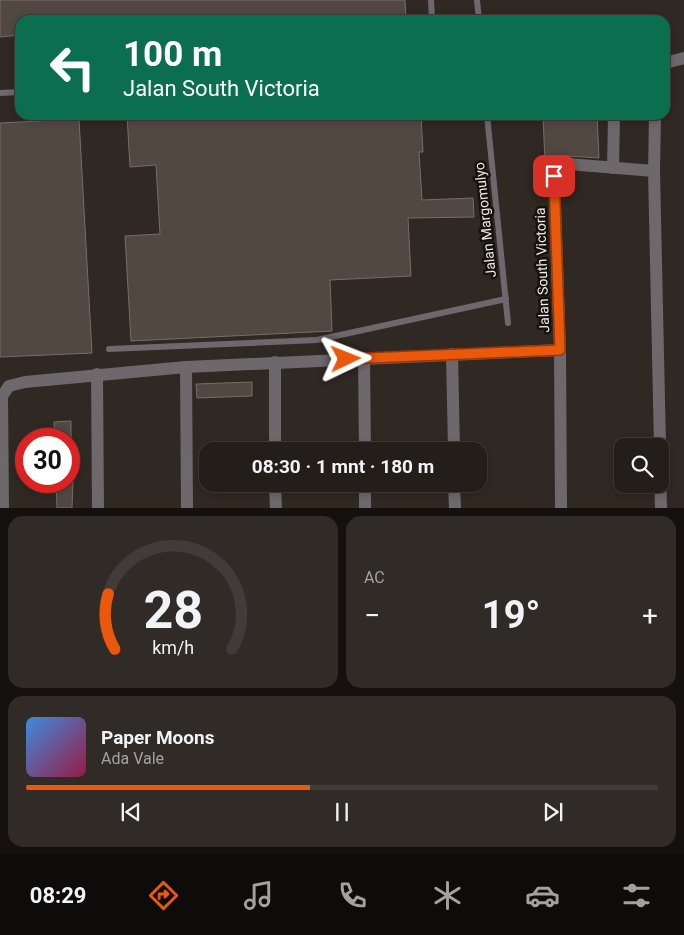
<!DOCTYPE html>
<html lang="id">
<head>
<meta charset="utf-8">
<style>
  :root { --surface:#241e1a; --page:#302b27; --text:#f1f3f6; --muted:#a3a2a2; --line:#413c39; --accent:#ea580c }
  body { margin:0; font-family:Roboto,sans-serif; background:var(--page); color:var(--text); height:100vh; display:flex; flex-direction:column; font-size:19px; white-space:nowrap }
  * { box-sizing:border-box; margin:0 }
  p { font-size:16px; color:var(--muted) }
  .icon { flex:none; width:28px; height:28px; fill:none; stroke:currentColor; stroke-width:2; stroke-linecap:round; stroke-linejoin:round }
  .map { position:relative; height:508px; overflow:hidden }
  .drawer { display:flex; flex-direction:column; gap:8px; padding:8px; background:#14100e; flex:1 }
  .drawer>* { flex:none }
  .hud { position:absolute; left:15px; top:15px; width:655px; height:105px; border-radius:15px; box-shadow:0 2px 8px #0003,0 0 0 1px var(--line); background:#0b6e4f; color:#fff; overflow:hidden }
  .tools { position:absolute; left:614px; top:438px; display:grid; gap:10px }
  .tools a { display:grid; place-items:center; width:55px; height:55px; border-radius:10px; background:var(--surface); box-shadow:0 2px 8px #0003,0 0 0 1px var(--line); font-size:25px }
  .speed { position:absolute; left:15px; top:428px; display:flex; gap:10px; font-size:25px; font-weight:700; text-align:center }
  .speed>* { display:grid; place-content:center; width:65px; height:65px; border-radius:50%; background:var(--surface); box-shadow:0 2px 8px #0003,0 0 0 1px var(--line); line-height:1 }
  .speed .limit { border:8px solid #d22; background:#fff; color:#111 }
  .pin { position:absolute; display:grid; place-items:center; width:42px; height:42px; color:#fff; margin:-21px; border-radius:10px; box-shadow:0 2px 8px #0006 }
  .me { position:absolute; width:55px; margin:-28px; rotate:88deg; stroke-linejoin:round; filter:drop-shadow(0 0 4px #0008) }
  .turn { display:flex; align-items:center; gap:18px; height:105px; padding:0 25px; font-size:22px }
  .turn .icon { width:65px; height:65px; stroke-width:2.5 }
  .turn b { display:block; font-size:35px; line-height:42px }
  .big { font-size:38px; font-weight:700; line-height:1.1 }
  .drawer .tile { flex:1; display:flex; flex-direction:column; justify-content:center; gap:8px; min-width:0; padding:0 18px; border-radius:15px; background:var(--page) }
  .drawer .dial { align-items:center; gap:0 }
  .dial svg { height:130px; overflow:visible; fill:none; stroke:var(--line); stroke-width:7; stroke-linecap:round; text-anchor:middle }
  .dial text { fill:var(--text); stroke:none }
  .song { display:flex; align-items:center; gap:15px }
  .cover { width:60px; height:60px; border-radius:8px; background:linear-gradient(135deg,hsl(210 70% 55%),hsl(340 70% 35%)) }
  .played { height:5px; border-radius:2px; background:linear-gradient(90deg,var(--accent) 45%,var(--line) 45%) }
  .keys { display:flex; justify-content:space-around; direction:ltr }
  .heat { display:flex; justify-content:space-between; align-items:center; font-size:28px; direction:ltr }
  .drawer .tiles { flex:1; display:grid; gap:8px; grid-template-columns:1fr 1fr }
  .tile:last-child { grid-column:span 2 }
  .trip { position:absolute; left:199px; top:442px; width:288px; height:50px; border-radius:15px; background:var(--surface); box-shadow:0 2px 8px #0003,0 0 0 1px var(--line); font-weight:700; line-height:50px; text-align:center }
  .menu { display:flex; height:80px; justify-content:space-around; align-items:center; background:#0e0c0a; color:var(--muted) }
  .menu .icon { width:35px; height:35px }
  .menu .selected { color:var(--accent) }
  .menu b { font-size:22px; color:var(--text) }
  .map>svg:first-child { display:block }
  .building { fill:#524842; stroke:#786d67 }
  .lines { fill:none; stroke-linecap:round; stroke-linejoin:round }
  .lane { stroke:#6c686c; stroke-width:6 }
  .street { stroke:#6c686c; stroke-width:12 }
  .route-casing { stroke:#983908; stroke-width:12 }
  .route { stroke:#ea580c; stroke-width:9 }
  .labels { text-anchor:middle; stroke-width:5; stroke-linejoin:round; paint-order:stroke }
  .street-label { font-size:14px; fill:#f1ebe8; stroke:#15110f }
</style>
</head>
<body>
<div class="map">
<svg width="684" height="508" viewBox="0 0 684 508">
  <rect width="100%" height="100%" fill="#302822"/>
  <g class="building">
    <polygon points="0,0 405,0 406,20 20,20 20,35 0,37"/>
    <polygon points="127,115 421,115 423,152 419,152 422,200 473,198 474,217 408,218 411,276 330,280 332,331 131,341 125,236 160,234 156,165 130,167"/>
    <polygon points="543,115 597,115 599,158 568,156 545,162"/>
    <polygon points="79,119 92,353 0,357 0,123"/>
    <polygon points="252,382 252,396 197,398 196,384"/>
    <polygon points="71,421 71,439 55,439 54,422"/>
    <polygon points="56,481 73,481 72,508 57,508"/>
  </g>
  <g class="lines">
    <g class="lane">
      <polyline points="431,0 432,20"/>
      <polyline points="477,0 479,20"/>
      <polyline points="0,93 20,92"/>
      <polyline points="487,115 508,323"/>
      <polyline points="109,349 317,340 506,299"/>
    </g>
    <g class="street">
      <polyline points="665,63 684,58"/>
      <polyline points="655,115 654,171 660,446"/>
      <polyline points="613,168 614,115"/>
      <polyline points="560,350 554,176 558,167 568,164 654,171"/>
      <polyline points="452,354 454,451"/>
      <polyline points="364,358 365,451"/>
      <polyline points="275,362 275,451"/>
      <polyline points="186,367 187,508"/>
      <polyline points="97,374 98,508"/>
      <polyline points="660,469 661,508"/>
      <polyline points="275,484 276,508"/>
      <polyline points="365,484 365,508"/>
      <polyline points="454,484 455,508"/>
      <polyline points="3,508 2,396 9,386 25,382 186,367 560,350 561,508"/>
    </g>
  </g>
  <g class="lines">
    <g class="route-casing">
      <polyline id="route" points="346,359 560,350 554,176"/>
    </g>
    <use href="#route" class="route"/>
  </g>
  <g class="labels">
    <g class="street-label">
      <text transform="translate(485 220) rotate(-96)" y="5">Jalan Margomulyo</text>
      <text transform="translate(542 270) rotate(-92)" y="5">Jalan South Victoria</text>
    </g>
  </g>
</svg>
<div class="tools">
<a><svg class="icon" aria-label="search" viewBox="0 0 24 24"><circle cx="10" cy="10" r="6"/><path d="M15 15l6 6"/></svg></a>
</div>
<div class="speed"><div class="limit">30</div></div>
<div class="pin" style="left:554px;top:176px;background:#d93025"><svg class="icon" aria-label="arrive" viewBox="0 0 24 24"><path d="M6 21V4h12l-3 4 3 4H6"/></svg></div>
<svg class="me" style="left:346px;top:359px" viewBox="-20 -20 40 40"><path d="M0-17L14 15 0 8-14 15z" fill="#ea580c" stroke="#fff" stroke-width="4"/></svg>
<div class="trip">08:30 · 1 mnt · 180 m</div>
<div class="hud">
<div class="turn"><svg class="icon" aria-label="left" viewBox="0 0 24 24"><path d="M17 20v-9H6M10 6l-5 5 5 5"/></svg><div><b>100 m</b>Jalan South Victoria</div></div>
</div>
</div>
<section class="drawer">
<div class="tiles">
<div class="tile dial"><svg viewBox="0 0 100 80">
<path d="M14 69A42 42 0 1 1 86 69"/>
<path d="M14 69A42 42 0 0 1 10 35" stroke="#ea580c"/>
<text x="50" y="56" font-size="32" font-weight="700">28</text>
<text x="50" y="72" font-size="11">km/h</text>
</svg></div>
<div class="tile"><p>AC</p>
<div class="heat"><a>−</a><b class="big">19°</b><a>+</a></div>
</div>
<div class="tile">
<div class="song"><i class="cover"></i><div><b>Paper Moons</b><p>Ada Vale</p></div></div>
<div class="played"></div>
<div class="keys"><svg class="icon" aria-label="previous" viewBox="0 0 24 24"><path d="M18 5L8 12l10 7zM5 5v14"/></svg><svg class="icon" aria-label="pause" viewBox="0 0 24 24"><path d="M8 5v14M16 5v14"/></svg><svg class="icon" aria-label="next" viewBox="0 0 24 24"><path d="M6 5l10 7-10 7zM19 5v14"/></svg></div>
</div>
</div>
</section>
<nav class="menu">
<b>08:29</b>
<svg class="icon selected" aria-label="directions" viewBox="0 0 24 24"><path d="M12 3l9 9-9 9-9-9zM9 14v-3h6M13 9l2 2-2 2"/></svg>
<svg class="icon" aria-label="music" viewBox="0 0 24 24"><path d="M9 18V5l10-2v13"/><circle cx="6" cy="18" r="3"/><circle cx="16" cy="16" r="3"/></svg>
<svg class="icon" aria-label="phone" viewBox="0 0 24 24"><path d="M5 4h4l2 5-3 2q2 4 5 5l2-3 5 2v4C11 20 4 13 5 4z"/></svg>
<svg class="icon" aria-label="climate" viewBox="0 0 24 24"><path d="M12 3v18M4 7l16 10M4 17L20 7"/></svg>
<svg class="icon" aria-label="car" viewBox="0 0 24 24"><path d="M5 17H2v-5l4-1 3-4h7l3 4 3 1v5h-3M9 17h6M6 11h13"/><circle cx="7" cy="17" r="2"/><circle cx="17" cy="17" r="2"/></svg>
<svg class="icon" aria-label="filters" viewBox="0 0 24 24"><path d="M4 7h16M4 17h16"/><circle cx="9" cy="7" r="2"/><circle cx="15" cy="17" r="2"/></svg>
</nav>
</body>
</html>
